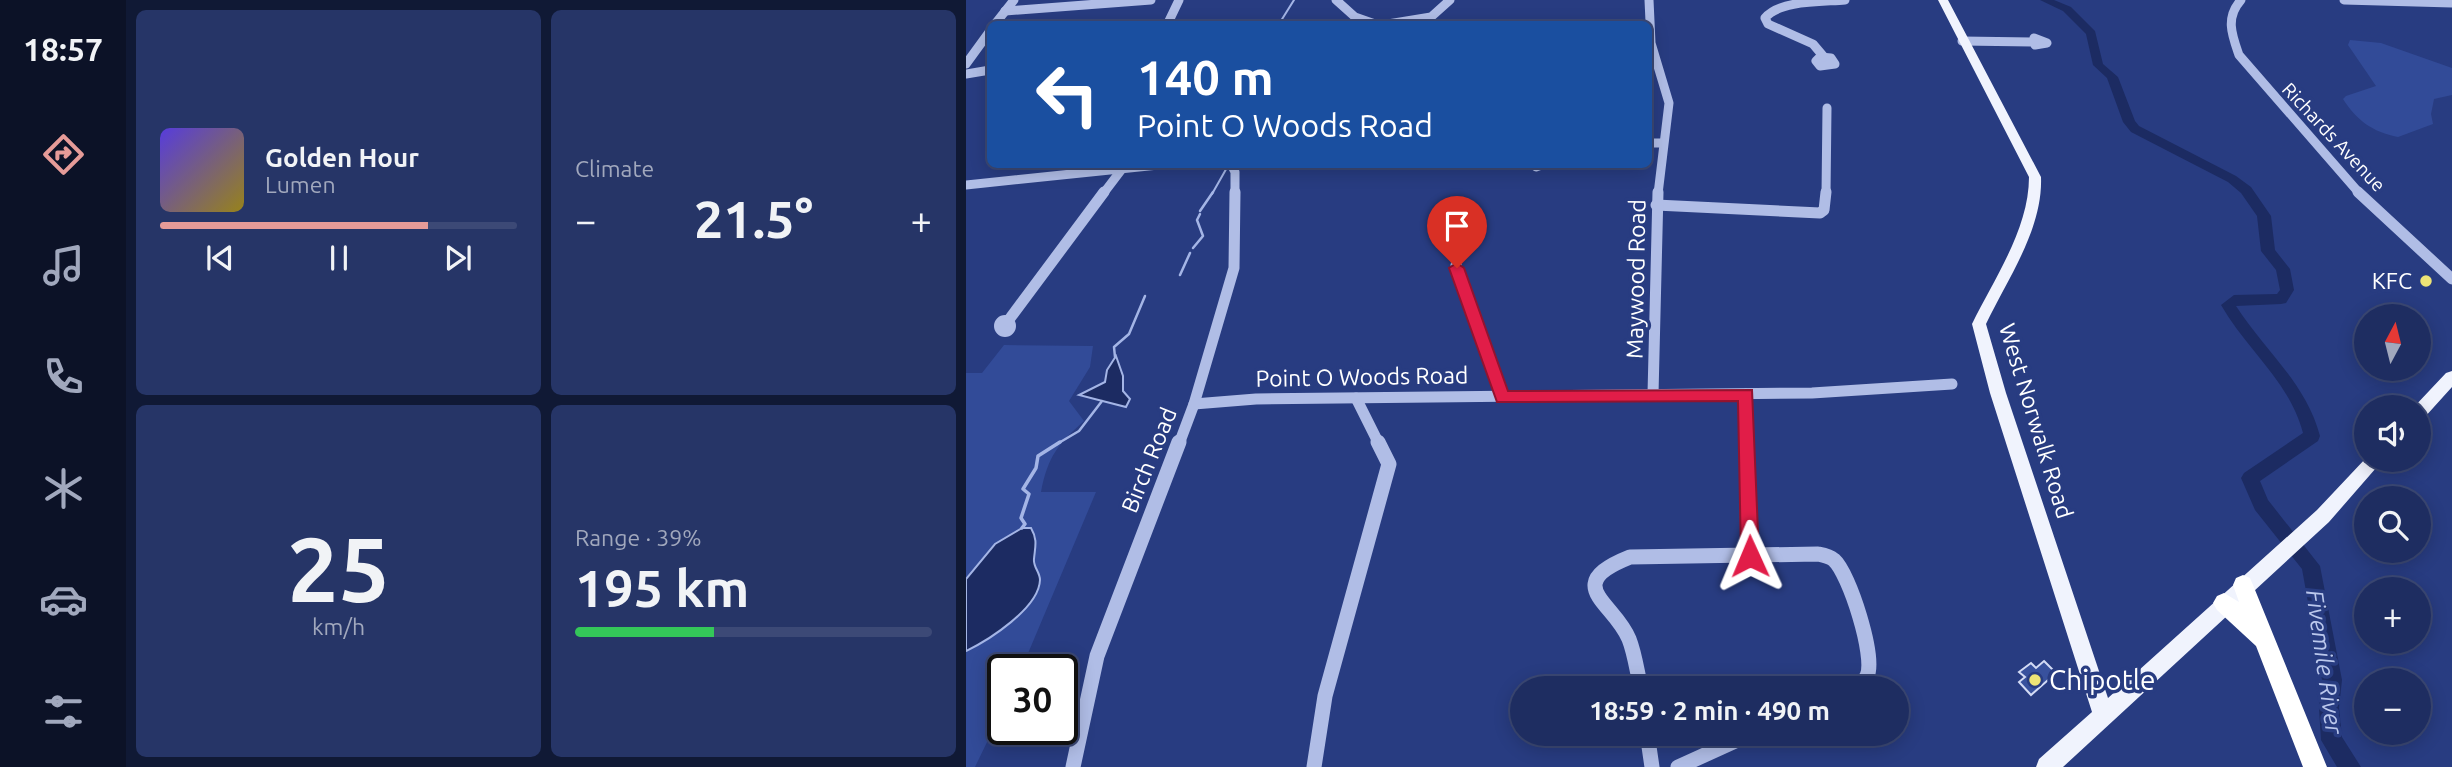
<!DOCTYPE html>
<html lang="en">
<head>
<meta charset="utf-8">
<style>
  :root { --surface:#1e2d61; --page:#263567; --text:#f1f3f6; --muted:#a1a8bd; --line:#3c4976; --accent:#e69b98 }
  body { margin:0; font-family:Ubuntu,sans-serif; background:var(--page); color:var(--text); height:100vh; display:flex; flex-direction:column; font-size:26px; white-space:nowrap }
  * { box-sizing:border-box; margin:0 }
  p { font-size:23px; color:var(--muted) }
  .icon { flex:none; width:38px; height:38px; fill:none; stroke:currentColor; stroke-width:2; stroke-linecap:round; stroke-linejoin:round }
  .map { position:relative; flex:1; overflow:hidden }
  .side { display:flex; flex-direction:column; gap:10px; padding:10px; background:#101935; width:840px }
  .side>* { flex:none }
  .banner { position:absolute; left:21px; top:21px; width:665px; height:147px; border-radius:10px; box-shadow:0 4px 18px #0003,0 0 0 2px var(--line); background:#1a4fa0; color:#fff; overflow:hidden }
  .needle { width:46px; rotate:7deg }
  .fabs { position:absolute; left:1388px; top:304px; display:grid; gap:14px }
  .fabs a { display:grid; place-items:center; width:77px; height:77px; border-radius:50%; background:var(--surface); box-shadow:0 4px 18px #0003,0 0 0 2px var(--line); font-size:35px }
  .speed { position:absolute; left:21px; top:654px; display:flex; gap:14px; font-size:35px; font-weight:700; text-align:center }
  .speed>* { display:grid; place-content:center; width:91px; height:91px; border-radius:50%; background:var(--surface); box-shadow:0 4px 18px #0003,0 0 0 2px var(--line); line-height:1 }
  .speed .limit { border:4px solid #111; border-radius:10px; background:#fff; color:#111 }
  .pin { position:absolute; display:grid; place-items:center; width:60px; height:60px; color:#fff; margin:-72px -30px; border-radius:50% 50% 50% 0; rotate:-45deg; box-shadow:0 0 7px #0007 }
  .pin .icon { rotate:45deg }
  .me { position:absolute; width:77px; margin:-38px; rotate:359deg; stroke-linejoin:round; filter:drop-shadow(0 0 5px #0008) }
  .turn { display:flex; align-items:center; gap:24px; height:147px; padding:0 35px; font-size:32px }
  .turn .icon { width:91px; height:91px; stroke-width:2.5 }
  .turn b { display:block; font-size:49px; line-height:60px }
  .big { font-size:52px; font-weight:700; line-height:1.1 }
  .side .tile { flex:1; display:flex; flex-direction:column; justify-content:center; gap:10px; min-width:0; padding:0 24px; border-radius:10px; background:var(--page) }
  .side .dial { align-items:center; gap:0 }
  .dial b { font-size:91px; line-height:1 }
  .song { display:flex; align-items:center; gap:21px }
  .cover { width:84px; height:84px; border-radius:10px; background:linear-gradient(135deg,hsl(250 70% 55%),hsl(50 70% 35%)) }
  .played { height:7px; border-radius:4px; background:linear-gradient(90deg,var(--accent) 75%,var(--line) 75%) }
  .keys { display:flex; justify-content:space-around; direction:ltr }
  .heat { display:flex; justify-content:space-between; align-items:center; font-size:38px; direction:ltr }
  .charge { height:10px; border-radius:5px; background:linear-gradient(90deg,#34c759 39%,var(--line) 0) }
  .side .tiles { flex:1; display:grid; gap:10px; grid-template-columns:repeat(2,1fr) }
  .trip { position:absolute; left:544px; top:676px; width:399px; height:70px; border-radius:35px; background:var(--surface); box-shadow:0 4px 18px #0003,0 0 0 2px var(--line); font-weight:700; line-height:70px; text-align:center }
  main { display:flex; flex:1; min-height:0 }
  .tab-bar { display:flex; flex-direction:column; width:126px; justify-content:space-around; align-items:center; background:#0c1227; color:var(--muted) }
  .tab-bar .icon { width:49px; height:49px }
  .tab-bar .current { color:var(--accent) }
  .tab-bar b { font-size:32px; color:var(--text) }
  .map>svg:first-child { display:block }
  .green { fill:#324b98 }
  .water { fill:#1c2b62; stroke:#a4b5e6; stroke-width:2 }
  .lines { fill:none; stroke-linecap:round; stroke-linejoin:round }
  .stream-far2 { stroke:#a4b5e6; stroke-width:2 }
  .stream-far1 { stroke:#a4b5e6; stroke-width:2.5 }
  .stream { stroke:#a4b5e6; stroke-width:3.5 }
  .river { fill:#1c2b62; fill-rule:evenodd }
  .building { fill:#38519d; stroke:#d3dbf5; stroke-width:2 }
  .minor-far2 { stroke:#b0bde6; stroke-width:9 }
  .minor-far1 { stroke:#b0bde6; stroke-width:11 }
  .minor { stroke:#b0bde6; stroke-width:15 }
  .major { fill:#f0f3fd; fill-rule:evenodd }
  .highway { fill:#fff; fill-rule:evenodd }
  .route { fill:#e11d48; stroke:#92132f; stroke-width:2 }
  .poi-dot { fill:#eee476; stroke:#283c81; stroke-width:2.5 }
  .labels { text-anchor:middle; stroke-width:7; stroke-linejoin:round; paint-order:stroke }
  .far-street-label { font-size:19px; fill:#fff; stroke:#283c81 }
  .street-label { font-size:23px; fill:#fff; stroke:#283c81 }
  .poi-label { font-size:23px; fill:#fff; stroke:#283c81; text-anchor:end }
  .water-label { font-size:24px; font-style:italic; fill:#bbc8ed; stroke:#283c81 }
  .near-poi-label { font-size:28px; fill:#fff; stroke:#283c81; text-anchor:start }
</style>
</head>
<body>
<main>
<nav class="tab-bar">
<b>18:57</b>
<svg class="icon current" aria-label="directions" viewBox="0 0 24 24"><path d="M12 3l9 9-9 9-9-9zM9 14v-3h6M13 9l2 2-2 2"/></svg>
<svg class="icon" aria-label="music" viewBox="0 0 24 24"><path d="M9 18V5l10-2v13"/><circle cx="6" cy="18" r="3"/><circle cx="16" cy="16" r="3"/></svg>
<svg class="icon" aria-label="phone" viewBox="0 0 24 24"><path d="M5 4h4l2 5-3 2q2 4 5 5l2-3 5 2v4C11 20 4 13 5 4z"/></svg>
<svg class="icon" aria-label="climate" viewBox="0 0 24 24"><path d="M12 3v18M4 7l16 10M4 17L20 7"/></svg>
<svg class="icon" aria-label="car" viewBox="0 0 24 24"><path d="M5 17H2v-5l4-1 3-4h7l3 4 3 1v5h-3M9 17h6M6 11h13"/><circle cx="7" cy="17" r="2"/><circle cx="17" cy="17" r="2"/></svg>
<svg class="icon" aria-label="filters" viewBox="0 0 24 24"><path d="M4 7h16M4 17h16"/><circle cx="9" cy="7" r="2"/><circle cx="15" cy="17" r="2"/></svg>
</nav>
<section class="side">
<div class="tiles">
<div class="tile">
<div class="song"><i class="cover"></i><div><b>Golden Hour</b><p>Lumen</p></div></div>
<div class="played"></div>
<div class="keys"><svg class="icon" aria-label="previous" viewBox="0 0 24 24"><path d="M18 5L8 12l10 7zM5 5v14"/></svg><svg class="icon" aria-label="pause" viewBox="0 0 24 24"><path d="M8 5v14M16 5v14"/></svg><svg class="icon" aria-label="next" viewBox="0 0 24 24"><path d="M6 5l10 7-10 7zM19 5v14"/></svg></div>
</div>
<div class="tile"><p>Climate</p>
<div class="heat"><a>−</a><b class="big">21.5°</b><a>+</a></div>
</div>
<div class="tile dial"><b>25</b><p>km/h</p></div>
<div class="tile"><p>Range · 39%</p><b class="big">195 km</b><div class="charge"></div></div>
</div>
</section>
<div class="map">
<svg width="1486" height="767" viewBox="0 0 1486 767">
  <rect width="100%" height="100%" fill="#283c81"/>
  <g class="green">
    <path d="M 1384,40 L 1415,43 L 1486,68 L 1486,95 L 1468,99 L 1465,114 L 1467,124 L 1432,137 C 1407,132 1391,121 1377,99 L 1380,96 L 1410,86 L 1382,45 Z"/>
    <path d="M 38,345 L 127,346 L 124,367 L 103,401 L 118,421 C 92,444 82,456 75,492 L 130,492 L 55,670 L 37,670 L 37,709 L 9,767 L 0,767 L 0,373 L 16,373 Z"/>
  </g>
  <g class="water">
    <polygon points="150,356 157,376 157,391 164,399 160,407 113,395 139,382 141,370"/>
    <path d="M 56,528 L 65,528 C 72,540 69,547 68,559 C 67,567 74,572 74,580 C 73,608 23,640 0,651 L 0,579 L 29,544 Z"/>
  </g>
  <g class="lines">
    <g class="stream-far2">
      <polyline points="313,24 328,0"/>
      <polyline points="246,194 263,164"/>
    </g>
    <g class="stream-far1">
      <polyline points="234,211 247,192"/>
      <polyline points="227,248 237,236 231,220 234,214"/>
      <polyline points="214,275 224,253"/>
      <polyline points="149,357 148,347 163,334 179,296"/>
      <polyline points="91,444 113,431 136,401"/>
    </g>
    <polyline class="stream" points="56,528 59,524 55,518 63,494 57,489 70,468 72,456 94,442"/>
    <path class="river" d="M 1074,0 L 1088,0 L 1105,7 L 1129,31 L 1137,64 L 1152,77 L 1169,121 L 1173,126 L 1270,176 L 1285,187 L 1305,216 L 1309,250 L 1324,269 L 1328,290 L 1320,303 L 1315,304 L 1270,306 C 1299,351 1340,383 1354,436 L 1352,441 L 1294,481 L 1302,500 L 1354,566 L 1376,680 L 1373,708 L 1376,737 L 1395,767 L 1371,767 L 1355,740 L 1353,708 L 1356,680 L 1336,569 L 1289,510 L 1275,478 L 1278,473 L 1337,433 C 1324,382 1280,349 1255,305 L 1268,295 L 1311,294 L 1314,290 L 1310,270 L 1295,251 L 1291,216 L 1275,193 L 1262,182 L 1165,132 L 1157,122 L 1141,78 L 1127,65 L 1120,34 L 1097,11 Z"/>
  </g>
  <polygon class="building" points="1078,661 1090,673 1065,695 1053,682 1059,677 1053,672 1065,663 1070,668"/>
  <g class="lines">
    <g class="minor-far2">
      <polyline points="370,0 389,17 409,24"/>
      <polyline points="683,0 685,43 703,103 692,194"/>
      <path d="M 1275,0 C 1259,18 1266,35 1273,55 L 1394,194"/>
      <polyline points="1378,0 1486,3"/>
      <polyline points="39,11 185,0"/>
      <polyline points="202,23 213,0"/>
      <polyline points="29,24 48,0"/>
      <polyline points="422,24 465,17 484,0"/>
      <polygon points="1068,38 1081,43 1069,45"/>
      <polyline points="996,41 1066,42"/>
      <polygon points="854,57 865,58 869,64 854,66 850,61"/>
      <path d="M 858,57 L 847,44 L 802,24 L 799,18 C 814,0 856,2 879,0"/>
      <polyline points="0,64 24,31"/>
      <polyline points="0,74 24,70"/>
      <polyline points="682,143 697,143"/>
      <polyline points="265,164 269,172 269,194"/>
      <polyline points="570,167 578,164"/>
      <polyline points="0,185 202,164"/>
      <polyline points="137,194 156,169"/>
      <polyline points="860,194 861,108"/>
    </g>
    <g class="minor-far1">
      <polyline points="1392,192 1486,279"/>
      <polyline points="690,205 854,213 858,210 860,192"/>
      <polyline points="490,265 537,397"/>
      <circle cx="39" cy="326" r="5.5"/>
      <polyline points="42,321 138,192"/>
      <polyline points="687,394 692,192"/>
      <polyline points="780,394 781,444"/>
      <polyline points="390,398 413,444"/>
      <polyline points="228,404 290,399 846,393 986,384"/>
      <polyline points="213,444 228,404 268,268 269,192"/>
    </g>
    <g class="minor">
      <polyline points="781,442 784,557"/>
      <path d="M 675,688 C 671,672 669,654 663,639 C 648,602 594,585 664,557 L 852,554 C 857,555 863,556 868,560 C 883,573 910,657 901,676 C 899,680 892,685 889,688"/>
      <polyline points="681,733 686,767"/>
      <polyline points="107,767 131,656 213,442"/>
      <polyline points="348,767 359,696 423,464 412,442"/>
      <polyline points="712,767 787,733"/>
    </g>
    <g class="major">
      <path d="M 972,0 L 982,0 L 1075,177 C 1077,229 1042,278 1020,324 L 1040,393 L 1142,698 L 1351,510 L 1400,458 L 1400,460 L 1417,460 L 1363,522 L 1097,767 L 1070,767 L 1073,759 L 1126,712 L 1024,393 L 1006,324 C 1028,279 1063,229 1063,177 Z"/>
      <polygon points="1486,371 1486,387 1458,418 1452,419 1452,408 1447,408 1480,373"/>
    </g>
    <polygon class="highway" points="1277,575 1284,578 1287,585 1361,767 1337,767 1290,646 1251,610 1247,603 1251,596 1258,593 1273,602 1267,585 1270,578"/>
  </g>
  <polygon class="route" points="491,263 498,268 542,391 786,390 793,556 791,563 784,565 778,563 775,556 772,401 531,402 483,268"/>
  <g class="poi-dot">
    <circle cx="1460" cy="281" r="7"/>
    <circle cx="1069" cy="680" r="7"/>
  </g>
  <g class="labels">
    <g class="far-street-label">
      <text transform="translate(1368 137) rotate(47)" y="7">Richards Avenue</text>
    </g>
    <g class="street-label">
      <text transform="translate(670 279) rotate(-89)" y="8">Maywood Road</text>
      <text transform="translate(396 377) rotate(-1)" y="8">Point O Woods Road</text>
      <text transform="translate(1070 421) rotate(73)" y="8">West Norwalk Road</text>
      <text transform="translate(183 460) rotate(-68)" y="8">Birch Road</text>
    </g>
    <g class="poi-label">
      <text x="1446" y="289">KFC</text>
    </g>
    <g class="water-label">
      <text transform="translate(1358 662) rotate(82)" y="8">Fivemile River</text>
    </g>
    <g class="near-poi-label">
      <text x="1083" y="690">Chipotle</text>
    </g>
  </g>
</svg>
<div class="fabs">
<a><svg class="needle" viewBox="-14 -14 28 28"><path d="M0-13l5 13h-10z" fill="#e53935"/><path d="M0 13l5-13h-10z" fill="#a1a8bd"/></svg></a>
<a><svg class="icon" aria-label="sound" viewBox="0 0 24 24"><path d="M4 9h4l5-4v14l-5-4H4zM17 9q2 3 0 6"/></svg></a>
<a><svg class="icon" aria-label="search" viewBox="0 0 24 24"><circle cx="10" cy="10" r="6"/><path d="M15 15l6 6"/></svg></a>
<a>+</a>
<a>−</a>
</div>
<div class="speed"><div class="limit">30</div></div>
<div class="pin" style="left:491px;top:268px;background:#d93025"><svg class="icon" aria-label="arrive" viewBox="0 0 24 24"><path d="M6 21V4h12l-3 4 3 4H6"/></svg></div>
<svg class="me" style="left:784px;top:556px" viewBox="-20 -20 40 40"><path d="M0-17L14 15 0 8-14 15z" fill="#e11d48" stroke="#fff" stroke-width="4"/></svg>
<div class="trip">18:59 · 2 min · 490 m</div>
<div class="banner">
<div class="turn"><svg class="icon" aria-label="left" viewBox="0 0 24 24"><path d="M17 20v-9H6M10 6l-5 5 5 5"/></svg><div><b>140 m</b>Point O Woods Road</div></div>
</div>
</div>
</main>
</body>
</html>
